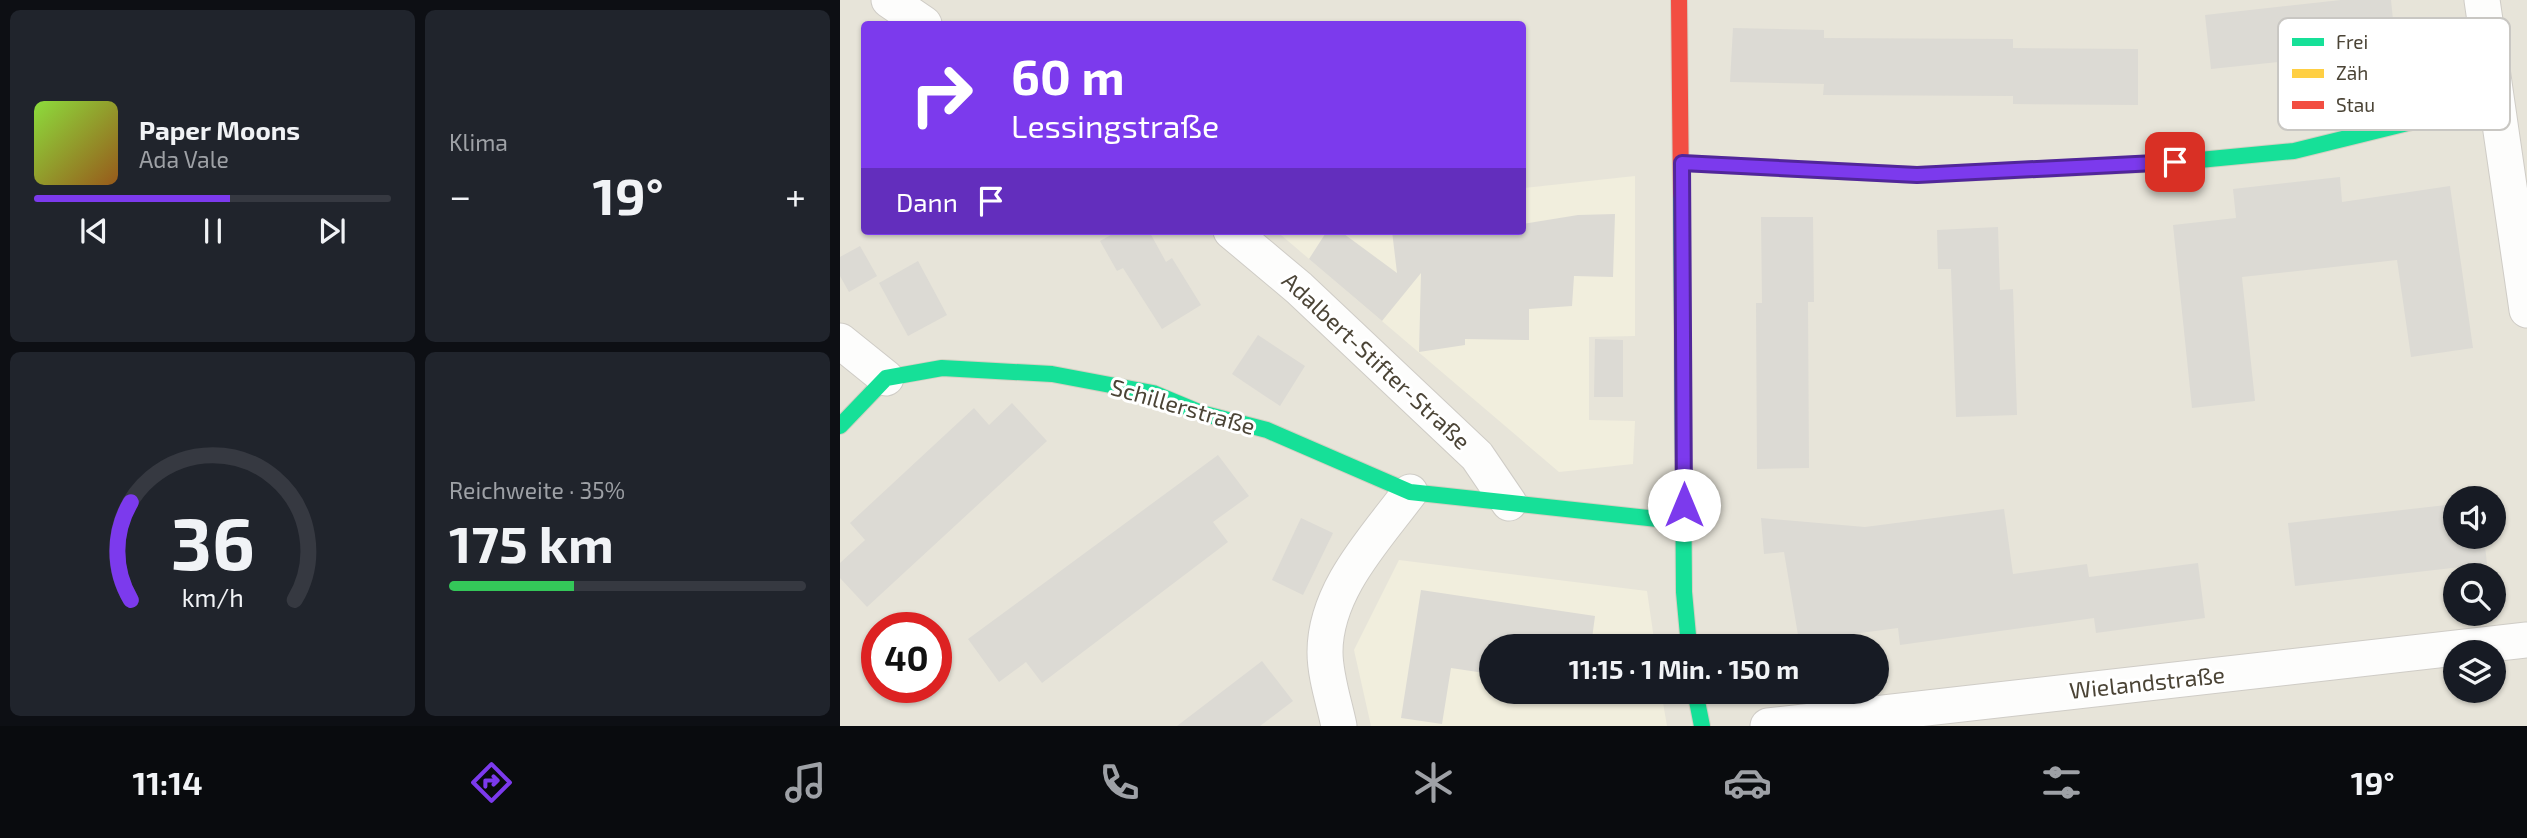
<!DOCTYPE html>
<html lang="de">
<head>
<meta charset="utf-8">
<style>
  :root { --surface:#171b24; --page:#20242c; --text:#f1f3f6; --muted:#9ea1a6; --line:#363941; --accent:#7c3aed }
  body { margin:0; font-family:"Exo 2",sans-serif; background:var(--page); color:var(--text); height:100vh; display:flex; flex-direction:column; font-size:26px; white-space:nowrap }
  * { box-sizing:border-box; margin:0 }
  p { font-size:23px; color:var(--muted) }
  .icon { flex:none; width:38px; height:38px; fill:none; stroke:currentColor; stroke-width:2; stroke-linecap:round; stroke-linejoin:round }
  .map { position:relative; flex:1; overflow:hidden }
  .details { display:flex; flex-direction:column; gap:10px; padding:10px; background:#0d0f14; width:840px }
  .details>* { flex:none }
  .top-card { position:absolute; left:21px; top:21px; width:665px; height:214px; border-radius:7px; box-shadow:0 2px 5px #0004; background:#7c3aed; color:#fff; overflow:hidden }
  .buttons { position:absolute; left:1603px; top:486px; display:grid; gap:14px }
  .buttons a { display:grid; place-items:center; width:63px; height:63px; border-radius:50%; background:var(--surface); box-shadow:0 2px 5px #0004; font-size:35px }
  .speed { position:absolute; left:21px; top:612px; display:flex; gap:14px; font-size:35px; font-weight:700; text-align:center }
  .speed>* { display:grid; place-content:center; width:91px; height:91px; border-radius:50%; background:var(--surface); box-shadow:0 2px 5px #0004; line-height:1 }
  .speed .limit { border:10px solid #d22; background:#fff; color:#111 }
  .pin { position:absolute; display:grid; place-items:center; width:60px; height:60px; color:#fff; margin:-30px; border-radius:14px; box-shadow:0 4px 10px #0006 }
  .me { position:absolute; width:77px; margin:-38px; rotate:0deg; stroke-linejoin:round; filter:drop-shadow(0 0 5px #0008) }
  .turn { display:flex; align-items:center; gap:24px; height:147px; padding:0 35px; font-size:32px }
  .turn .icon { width:91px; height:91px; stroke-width:2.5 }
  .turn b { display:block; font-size:49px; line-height:60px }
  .then { display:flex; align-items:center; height:66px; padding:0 35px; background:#0003; gap:14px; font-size:26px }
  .big { font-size:52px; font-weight:700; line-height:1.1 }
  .details .widget { flex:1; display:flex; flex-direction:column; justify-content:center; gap:10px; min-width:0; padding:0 24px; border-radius:10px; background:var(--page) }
  .details .dial { align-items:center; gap:0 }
  .dial svg { height:182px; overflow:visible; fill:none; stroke:var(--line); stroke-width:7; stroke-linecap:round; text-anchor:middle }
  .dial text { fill:var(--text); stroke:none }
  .song { display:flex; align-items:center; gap:21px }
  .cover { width:84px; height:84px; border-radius:10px; background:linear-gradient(135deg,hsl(90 70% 55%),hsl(30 70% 35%)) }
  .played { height:7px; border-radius:4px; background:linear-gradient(90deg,var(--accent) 55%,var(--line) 55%) }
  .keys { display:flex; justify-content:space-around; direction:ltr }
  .heat { display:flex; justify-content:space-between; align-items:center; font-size:38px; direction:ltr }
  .charge { height:10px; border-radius:5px; background:linear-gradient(90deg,#34c759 35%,var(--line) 0) }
  .details .tiles { flex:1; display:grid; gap:10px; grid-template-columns:repeat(2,1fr) }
  .trip { position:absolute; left:639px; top:634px; width:410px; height:70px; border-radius:35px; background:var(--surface); box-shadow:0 2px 5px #0004; font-weight:700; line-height:70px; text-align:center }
  .dock { display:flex; height:112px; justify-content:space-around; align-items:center; background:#090b0e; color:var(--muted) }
  .dock .icon { width:49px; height:49px }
  .dock .selected { color:var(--accent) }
  .dock b { font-size:32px; color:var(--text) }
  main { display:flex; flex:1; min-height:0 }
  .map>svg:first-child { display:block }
  .residential { fill:#e7e4d9; fill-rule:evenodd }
  .education { fill:#f1eedd }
  .building { fill:#dcdad4 }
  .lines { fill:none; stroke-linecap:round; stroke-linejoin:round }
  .street-casing { stroke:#cfccc6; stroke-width:37 }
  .fast-casing { stroke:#d3d0c2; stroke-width:18 }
  .slow-casing { stroke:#d3d0c2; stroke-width:18 }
  .jam-casing { stroke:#d3d0c2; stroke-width:18 }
  .street { stroke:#fdfdfc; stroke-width:35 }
  .fast { stroke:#16e098; stroke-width:16 }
  .slow { stroke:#ffcf43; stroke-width:16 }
  .jam { stroke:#f24e42; stroke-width:16 }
  .route-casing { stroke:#51269a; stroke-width:18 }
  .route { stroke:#7c3aed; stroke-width:12 }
  .labels { text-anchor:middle; stroke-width:6; stroke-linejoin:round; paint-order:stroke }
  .street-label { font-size:23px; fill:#4b4436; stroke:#fff }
  .key { fill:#fff; stroke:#c9c7c3; stroke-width:2 }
  .key-label { font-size:19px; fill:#4b4436 }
</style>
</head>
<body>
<main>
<section class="details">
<div class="tiles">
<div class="widget">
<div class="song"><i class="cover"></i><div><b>Paper Moons</b><p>Ada Vale</p></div></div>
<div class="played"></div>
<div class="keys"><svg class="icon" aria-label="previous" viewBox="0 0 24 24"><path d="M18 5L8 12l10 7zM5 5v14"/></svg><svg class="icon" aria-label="pause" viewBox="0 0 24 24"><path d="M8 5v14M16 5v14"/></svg><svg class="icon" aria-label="next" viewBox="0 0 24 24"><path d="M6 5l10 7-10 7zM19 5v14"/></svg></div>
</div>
<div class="widget"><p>Klima</p>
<div class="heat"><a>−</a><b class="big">19°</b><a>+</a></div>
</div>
<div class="widget dial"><svg viewBox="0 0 100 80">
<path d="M14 69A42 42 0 1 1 86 69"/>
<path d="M14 69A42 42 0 0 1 14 26" stroke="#7c3aed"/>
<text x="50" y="56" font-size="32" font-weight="700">36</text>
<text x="50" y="72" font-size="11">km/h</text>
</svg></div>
<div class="widget"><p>Reichweite · 35%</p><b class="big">175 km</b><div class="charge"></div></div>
</div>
</section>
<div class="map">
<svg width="1687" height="726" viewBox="0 0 1687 726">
  <rect width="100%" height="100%" fill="#f2f1ec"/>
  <path class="residential" d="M 0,0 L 1687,0 L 1687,726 L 0,726 ZM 24,24 L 682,24 L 682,231 L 24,231 ZM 1615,499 L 1654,499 L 1654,537 L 1615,537 ZM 1615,576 L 1654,576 L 1654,614 L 1615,614 ZM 37,628 L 96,628 L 96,688 L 37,688 ZM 651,646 L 1036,646 L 1036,691 L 651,691 ZM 1615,653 L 1654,653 L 1654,691 L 1615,691 Z"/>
  <g class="education">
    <polygon points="795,176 795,336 749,337 749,420 795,421 793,464 719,472 441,235 447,231 682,231 683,188"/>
    <polygon points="559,560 807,591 815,646 651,646 651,691 821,691 827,726 531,726 514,650"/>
  </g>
  <g class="building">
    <polygon points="1501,0 1551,0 1556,50 1371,69 1365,15"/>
    <polygon points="893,28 984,30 984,38 1173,39 1173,48 1298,49 1298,105 1173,104 1173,96 983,95 984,84 890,82"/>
    <polygon points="1500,177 1502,202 1610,186 1633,348 1571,357 1557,260 1402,277 1415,401 1352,408 1333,225 1396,218 1393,189"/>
    <polygon points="775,214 773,277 734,276 732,306 689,309 689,340 625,339 625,345 579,352 581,273 542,321 469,259 487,231 500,231 557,273 552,231 682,231 682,224 738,215"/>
    <polygon points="921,217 973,217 974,302 968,302 969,468 917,469 916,303 922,303"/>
    <polygon points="1158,227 1160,290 1173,289 1177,415 1116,417 1111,269 1098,269 1097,230"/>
    <polygon points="278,231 309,231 326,262 332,258 361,305 322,329 283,268 277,271 260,241"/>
    <polygon points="20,246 37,276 9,292 0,276 0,257"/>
    <polygon points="78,261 107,315 68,336 39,283"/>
    <polygon points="418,335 465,366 440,406 392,374"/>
    <polygon points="755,339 783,340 783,397 754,397"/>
    <polygon points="172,403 207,441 27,607 0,578 0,563 25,540 10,523 134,408 149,425"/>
    <polygon points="378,455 409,496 373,522 388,542 202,683 186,662 159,682 128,639"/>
    <polygon points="1615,504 1615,537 1644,537 1647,564 1455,586 1448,523"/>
    <polygon points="1164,509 1173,574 1247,564 1249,577 1358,563 1365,618 1256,633 1254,618 1060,645 1058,628 959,641 944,552 924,554 921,518 1025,527"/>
    <polygon points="461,518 493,533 463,595 432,580"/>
    <polygon points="581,590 755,616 751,646 651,646 651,674 611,668 602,724 561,718"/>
    <polygon points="422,661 453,701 420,726 337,726"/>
  </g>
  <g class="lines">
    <g class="street-casing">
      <g id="street">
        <polyline points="49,0 84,24"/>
        <polyline points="1642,0 1687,310"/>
        <polyline points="391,231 459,288 637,456 669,503"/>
        <polyline points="0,341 46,378"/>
        <path d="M 499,726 C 494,702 485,676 485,652 C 485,590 536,538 570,492"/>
        <polyline points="928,726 1687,640"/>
      </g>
    </g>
    <g class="fast-casing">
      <g id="fast">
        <polyline points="1328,163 1454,151 1657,101"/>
        <polyline points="841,194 844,592 849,646"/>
        <polyline points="0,426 46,378 102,368 212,374 313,393 361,413 427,430 570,492 845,522"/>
        <polyline points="855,691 862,726"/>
      </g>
    </g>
    <g class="slow-casing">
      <polyline id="slow" points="842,163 1077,175 1328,163"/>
    </g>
    <g class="jam-casing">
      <polyline id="jam" points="839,0 841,194"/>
    </g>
    <use href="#street" class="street"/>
    <use href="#fast" class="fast"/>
    <use href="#slow" class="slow"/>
    <use href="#jam" class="jam"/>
  </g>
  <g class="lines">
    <g class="route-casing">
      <polyline id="route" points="844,505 842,163 1077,175 1335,162"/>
    </g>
    <use href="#route" class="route"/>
  </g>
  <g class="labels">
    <g class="street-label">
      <text transform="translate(536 361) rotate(43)" y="8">Adalbert-Stifter-Straße</text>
      <text transform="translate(343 407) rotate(16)" y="8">Schillerstraße</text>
      <text transform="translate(1307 683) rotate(-6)" y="8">Wielandstraße</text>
    </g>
  </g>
  <rect x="1438" y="18" width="232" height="112" rx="10" class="key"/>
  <rect x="1452" y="38" width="32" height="8" fill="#16e098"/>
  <rect x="1452" y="69" width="32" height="9" fill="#ffcf43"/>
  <rect x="1452" y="101" width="32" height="8" fill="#f24e42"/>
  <g class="key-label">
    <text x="1496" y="49">Frei</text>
    <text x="1496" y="80">Zäh</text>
    <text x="1496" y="112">Stau</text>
  </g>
</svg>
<div class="buttons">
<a><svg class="icon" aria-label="sound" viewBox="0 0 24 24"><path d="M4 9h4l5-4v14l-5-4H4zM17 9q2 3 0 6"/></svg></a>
<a><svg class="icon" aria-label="search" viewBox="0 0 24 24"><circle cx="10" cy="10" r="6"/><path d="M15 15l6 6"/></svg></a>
<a><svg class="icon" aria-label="layers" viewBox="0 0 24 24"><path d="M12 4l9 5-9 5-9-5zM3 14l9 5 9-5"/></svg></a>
</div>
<div class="speed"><div class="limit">40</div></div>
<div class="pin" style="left:1335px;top:162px;background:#d93025"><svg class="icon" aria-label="arrive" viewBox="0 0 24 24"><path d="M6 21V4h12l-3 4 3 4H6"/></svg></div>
<svg class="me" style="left:844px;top:505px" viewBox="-20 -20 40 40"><circle r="19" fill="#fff"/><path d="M0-13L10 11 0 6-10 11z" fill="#7c3aed"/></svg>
<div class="trip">11:15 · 1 Min. · 150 m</div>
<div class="top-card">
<div class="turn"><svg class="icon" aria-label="right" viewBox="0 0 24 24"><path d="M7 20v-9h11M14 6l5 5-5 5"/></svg><div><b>60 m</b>Lessingstraße</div></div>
<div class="then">Dann<svg class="icon" aria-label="arrive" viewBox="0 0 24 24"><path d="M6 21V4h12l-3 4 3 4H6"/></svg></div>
</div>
</div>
</main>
<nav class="dock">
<b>11:14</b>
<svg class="icon selected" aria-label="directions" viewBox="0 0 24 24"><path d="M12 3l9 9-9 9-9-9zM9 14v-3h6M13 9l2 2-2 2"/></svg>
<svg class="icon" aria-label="music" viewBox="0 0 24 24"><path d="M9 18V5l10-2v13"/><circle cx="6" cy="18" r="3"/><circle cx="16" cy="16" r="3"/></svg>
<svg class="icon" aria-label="phone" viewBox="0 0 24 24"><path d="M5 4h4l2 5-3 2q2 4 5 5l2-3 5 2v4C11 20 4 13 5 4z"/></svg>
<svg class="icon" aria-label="climate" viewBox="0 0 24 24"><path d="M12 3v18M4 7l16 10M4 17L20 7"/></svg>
<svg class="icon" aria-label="car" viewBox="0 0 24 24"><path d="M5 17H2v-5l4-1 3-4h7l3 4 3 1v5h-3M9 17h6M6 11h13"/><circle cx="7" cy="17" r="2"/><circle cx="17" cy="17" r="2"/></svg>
<svg class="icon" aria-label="filters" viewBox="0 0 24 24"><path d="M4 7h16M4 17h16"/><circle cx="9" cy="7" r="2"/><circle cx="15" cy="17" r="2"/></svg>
<b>19°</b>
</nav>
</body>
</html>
